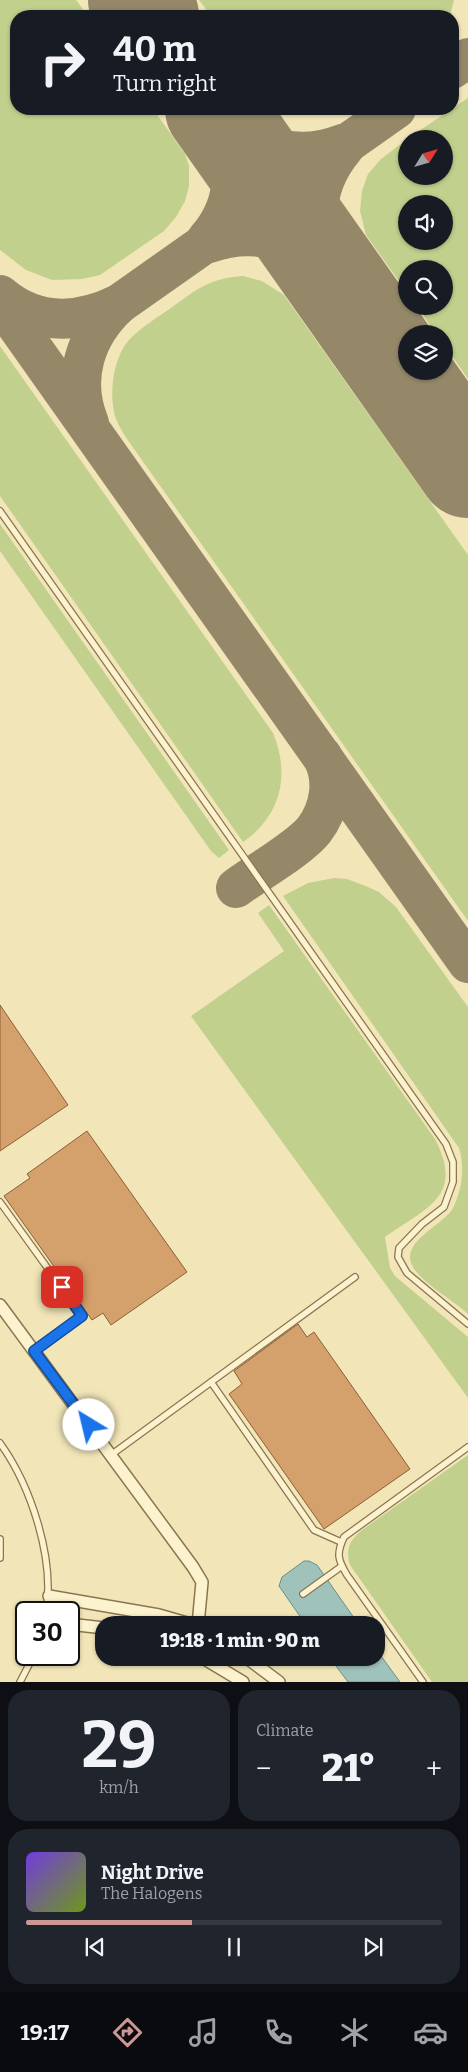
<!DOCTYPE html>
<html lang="en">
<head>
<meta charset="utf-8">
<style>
  :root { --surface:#171b24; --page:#20242c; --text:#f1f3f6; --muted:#9ea1a6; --line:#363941; --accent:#cc9794 }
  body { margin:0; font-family:Bitter,serif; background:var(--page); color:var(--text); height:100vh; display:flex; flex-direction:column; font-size:19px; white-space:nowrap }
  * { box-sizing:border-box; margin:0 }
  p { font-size:16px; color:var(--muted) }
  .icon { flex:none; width:28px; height:28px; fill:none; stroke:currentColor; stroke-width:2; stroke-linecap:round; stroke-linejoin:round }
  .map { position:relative; height:1682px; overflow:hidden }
  .side { display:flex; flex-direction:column; gap:8px; padding:8px; background:#0d0f14; flex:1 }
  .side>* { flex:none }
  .top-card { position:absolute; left:10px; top:10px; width:449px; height:105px; border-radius:20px; box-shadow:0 1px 4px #0004; background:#171b24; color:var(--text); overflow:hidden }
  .needle { width:32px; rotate:53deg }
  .controls { position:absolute; left:398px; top:130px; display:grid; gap:10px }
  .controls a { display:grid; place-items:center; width:55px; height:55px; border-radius:50%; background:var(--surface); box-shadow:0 1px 4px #0004; font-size:25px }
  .speed { position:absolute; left:15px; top:1601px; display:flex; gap:10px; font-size:25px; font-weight:700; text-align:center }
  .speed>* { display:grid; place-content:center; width:65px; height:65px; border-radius:50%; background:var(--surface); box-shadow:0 1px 4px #0004; line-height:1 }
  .speed .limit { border:2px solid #111; border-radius:8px; background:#fff; color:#111 }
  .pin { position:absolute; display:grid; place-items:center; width:42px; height:42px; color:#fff; margin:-21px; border-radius:10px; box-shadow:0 2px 8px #0006 }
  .me { position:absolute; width:55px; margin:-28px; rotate:324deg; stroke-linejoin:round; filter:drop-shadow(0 0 4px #0008) }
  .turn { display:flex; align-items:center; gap:18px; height:105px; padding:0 20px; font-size:22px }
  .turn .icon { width:65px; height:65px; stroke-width:2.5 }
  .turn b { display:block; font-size:35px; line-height:42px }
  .big { font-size:38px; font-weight:800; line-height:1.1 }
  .side .card { flex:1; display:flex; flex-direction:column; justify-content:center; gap:8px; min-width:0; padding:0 18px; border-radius:20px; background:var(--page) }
  .side .dial { align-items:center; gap:0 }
  .dial b { font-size:65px; line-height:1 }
  .song { display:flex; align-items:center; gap:15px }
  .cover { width:60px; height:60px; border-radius:8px; background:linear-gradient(135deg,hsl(260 70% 55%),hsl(80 70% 35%)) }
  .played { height:5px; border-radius:2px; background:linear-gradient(90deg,var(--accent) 40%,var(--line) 40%) }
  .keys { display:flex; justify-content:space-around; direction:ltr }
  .heat { display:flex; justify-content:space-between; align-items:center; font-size:28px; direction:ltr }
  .side .tiles { flex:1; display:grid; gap:8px; grid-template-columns:1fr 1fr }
  .card:last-child { grid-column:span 2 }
  .trip { position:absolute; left:95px; top:1616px; width:290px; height:50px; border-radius:20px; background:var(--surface); box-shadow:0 1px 4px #0004; font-weight:800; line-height:50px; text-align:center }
  .dock { display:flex; height:80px; justify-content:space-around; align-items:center; background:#090b0e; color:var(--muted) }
  .dock .icon { width:35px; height:35px }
  .dock .selected { color:var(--accent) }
  .dock b { font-size:22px; color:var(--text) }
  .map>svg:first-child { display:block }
  .green { fill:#c2d08d; fill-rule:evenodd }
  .water { fill:#9fc2bb; stroke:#669089 }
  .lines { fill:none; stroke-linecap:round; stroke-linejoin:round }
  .taxiway { stroke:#948869; stroke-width:40 }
  .runway { stroke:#948869; stroke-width:100 }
  .building { fill:#d4a06b; stroke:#8b6036 }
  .service-casing { stroke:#8a7552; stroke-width:8 }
  .minor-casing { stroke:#8a7552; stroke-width:14 }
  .service { stroke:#fcf2cd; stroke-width:5.5 }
  .minor { stroke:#fcf2cd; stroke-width:11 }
  .route-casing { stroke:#114b97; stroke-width:12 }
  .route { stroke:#1a73e8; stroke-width:9 }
</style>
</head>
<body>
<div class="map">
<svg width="468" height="1682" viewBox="0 0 468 1682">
  <rect width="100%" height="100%" fill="#f2e6b9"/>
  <g class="green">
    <polygon points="0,0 76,0 88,16 16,16 16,109 153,109 185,154 189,166 189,186 185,201 176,217 164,231 100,275 82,279 52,280 26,270 0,250"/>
    <polygon points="199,0 454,0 450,16 211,16"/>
    <path d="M 468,98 L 468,379 L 444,344 L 444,334 L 436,334 L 417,306 L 444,306 L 444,269 L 406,269 L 406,291 L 366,235 L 360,211 L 362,191 L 368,174 L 381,159 L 406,140 L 406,176 L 444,176 L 444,139 L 407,139 ZM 406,204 L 444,204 L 444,241 L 406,241 Z"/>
    <path d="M 243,276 L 262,281 L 284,295 L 468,555 L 468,921 L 127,439 C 123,433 119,426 116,419 C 108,396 113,359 128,341 C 140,328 156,318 171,308 C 197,289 210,278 243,276 Z"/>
    <path d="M 0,346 L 273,733 C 290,774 282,815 243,842 L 0,496 Z"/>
    <polygon points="0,524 229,850 219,858 211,851 0,551"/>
    <path d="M 334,878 L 347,879 L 368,887 L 379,892 L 396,907 L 468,1007 L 468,1314 C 453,1300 422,1283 413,1267 C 398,1242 444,1225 453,1208 C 462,1190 465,1168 459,1148 L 283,896 L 308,883 Z"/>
    <path d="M 269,905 L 435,1139 C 465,1197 426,1208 385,1237 L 390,1268 L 395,1276 L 468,1337 L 468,1398 L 191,1016 L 284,951 L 258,913 Z"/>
    <path d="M 468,1455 L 468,1682 L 432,1682 L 350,1565 C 345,1549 350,1540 362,1530 Z"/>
  </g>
  <g class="water">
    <polygon points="304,1561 309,1561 317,1565 359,1625 306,1625 279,1586 282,1577"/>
    <polygon points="376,1649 400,1682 348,1682 330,1658 376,1658"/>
  </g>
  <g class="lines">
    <g class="taxiway">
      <polyline points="142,0 153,16"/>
      <polyline points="452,69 468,58"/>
      <path d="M 219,109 C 248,148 296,162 342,144"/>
      <path d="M 207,239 C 241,200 238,151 210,109"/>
      <path d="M 209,243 C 252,228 295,238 325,272 L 408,388"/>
      <path d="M 339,279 C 311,235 309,190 344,148"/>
      <path d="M 0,295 C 36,326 78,324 119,304"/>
      <polyline points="0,302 468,963"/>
      <path d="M 89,423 C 71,379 85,335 119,304 L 396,109"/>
      <path d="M 236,888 C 256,873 300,848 314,830 C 330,809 335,780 322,756"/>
    </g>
    <g class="runway">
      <polyline points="138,0 149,16"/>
      <polyline points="215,109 468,468"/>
    </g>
  </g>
  <g class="building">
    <polygon points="0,1005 68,1105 0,1151"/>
    <polygon points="87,1131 187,1272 111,1325 103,1313 92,1320 4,1196 30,1178 27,1174"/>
    <polygon points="298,1324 307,1337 314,1332 410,1469 324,1529 229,1394 242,1384 234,1371"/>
  </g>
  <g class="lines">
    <g class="service-casing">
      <g id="service">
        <polyline points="0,511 446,1144 453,1162 453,1182 444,1207 422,1224 399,1248 398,1257 407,1273 468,1324"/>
        <polyline points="0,1202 82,1316 33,1351"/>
        <polyline points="211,1382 314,1530 341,1542"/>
        <path d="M 0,1443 C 31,1486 55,1559 46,1612"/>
        <polyline points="111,1455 355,1277"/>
        <polyline points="0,1539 0,1558"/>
        <polyline points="303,1594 342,1566"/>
        <polyline points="20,1682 34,1655"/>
        <path d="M 423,1682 L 347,1575 C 338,1560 336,1554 344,1537 L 468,1447"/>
      </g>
    </g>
    <g class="minor-casing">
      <g id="minor">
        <polyline points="0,1305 193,1567 202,1582 198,1625"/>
        <polyline points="49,1596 159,1615 194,1625"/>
        <polyline points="69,1624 104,1628"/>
        <polyline points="203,1658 243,1682"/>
        <polyline points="247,1658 279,1682"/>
      </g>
    </g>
    <use href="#service" class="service"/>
    <use href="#minor" class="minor"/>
  </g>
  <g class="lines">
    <g class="route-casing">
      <polyline id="route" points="62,1287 82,1316 34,1351 89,1425"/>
    </g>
    <use href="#route" class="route"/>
  </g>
</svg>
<div class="controls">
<a><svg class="needle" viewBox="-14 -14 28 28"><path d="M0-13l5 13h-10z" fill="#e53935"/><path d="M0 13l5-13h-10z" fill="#9ea1a6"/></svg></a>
<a><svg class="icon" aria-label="sound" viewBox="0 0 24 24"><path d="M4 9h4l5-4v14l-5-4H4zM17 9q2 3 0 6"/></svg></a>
<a><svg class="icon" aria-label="search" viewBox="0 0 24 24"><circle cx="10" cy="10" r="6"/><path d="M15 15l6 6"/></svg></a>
<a><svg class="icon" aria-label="layers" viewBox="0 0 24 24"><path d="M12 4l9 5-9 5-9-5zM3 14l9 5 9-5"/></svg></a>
</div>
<div class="speed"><div class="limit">30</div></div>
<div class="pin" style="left:62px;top:1287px;background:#d93025"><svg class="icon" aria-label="arrive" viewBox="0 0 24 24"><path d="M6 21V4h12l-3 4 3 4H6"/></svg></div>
<svg class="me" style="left:89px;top:1425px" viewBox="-20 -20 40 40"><circle r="19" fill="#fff"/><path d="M0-13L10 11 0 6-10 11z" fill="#1a73e8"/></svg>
<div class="trip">19:18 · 1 min · 90 m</div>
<div class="top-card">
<div class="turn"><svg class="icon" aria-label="right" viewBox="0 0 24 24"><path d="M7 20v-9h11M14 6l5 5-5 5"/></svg><div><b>40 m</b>Turn right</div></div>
</div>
</div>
<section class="side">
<div class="tiles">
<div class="card dial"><b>29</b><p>km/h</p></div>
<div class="card"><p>Climate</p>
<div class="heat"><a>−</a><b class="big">21°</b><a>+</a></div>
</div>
<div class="card">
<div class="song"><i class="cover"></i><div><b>Night Drive</b><p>The Halogens</p></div></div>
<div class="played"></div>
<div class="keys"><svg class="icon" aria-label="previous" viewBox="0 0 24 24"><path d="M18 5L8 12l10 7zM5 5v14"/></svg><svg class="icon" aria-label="pause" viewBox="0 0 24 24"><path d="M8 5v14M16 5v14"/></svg><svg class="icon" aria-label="next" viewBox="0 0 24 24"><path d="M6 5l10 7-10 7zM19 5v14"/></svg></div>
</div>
</div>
</section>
<nav class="dock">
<b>19:17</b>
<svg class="icon selected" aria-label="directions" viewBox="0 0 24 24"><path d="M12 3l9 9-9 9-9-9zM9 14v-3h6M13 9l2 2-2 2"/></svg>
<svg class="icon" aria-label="music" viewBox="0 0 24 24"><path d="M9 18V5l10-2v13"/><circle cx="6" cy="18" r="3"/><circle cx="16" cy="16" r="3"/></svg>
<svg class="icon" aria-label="phone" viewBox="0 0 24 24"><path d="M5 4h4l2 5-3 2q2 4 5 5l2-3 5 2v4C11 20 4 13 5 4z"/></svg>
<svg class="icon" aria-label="climate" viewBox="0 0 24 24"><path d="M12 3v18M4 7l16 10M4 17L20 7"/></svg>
<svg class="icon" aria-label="car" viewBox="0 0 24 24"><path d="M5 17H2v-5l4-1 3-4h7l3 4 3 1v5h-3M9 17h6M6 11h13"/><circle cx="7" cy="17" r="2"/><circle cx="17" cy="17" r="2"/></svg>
</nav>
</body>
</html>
